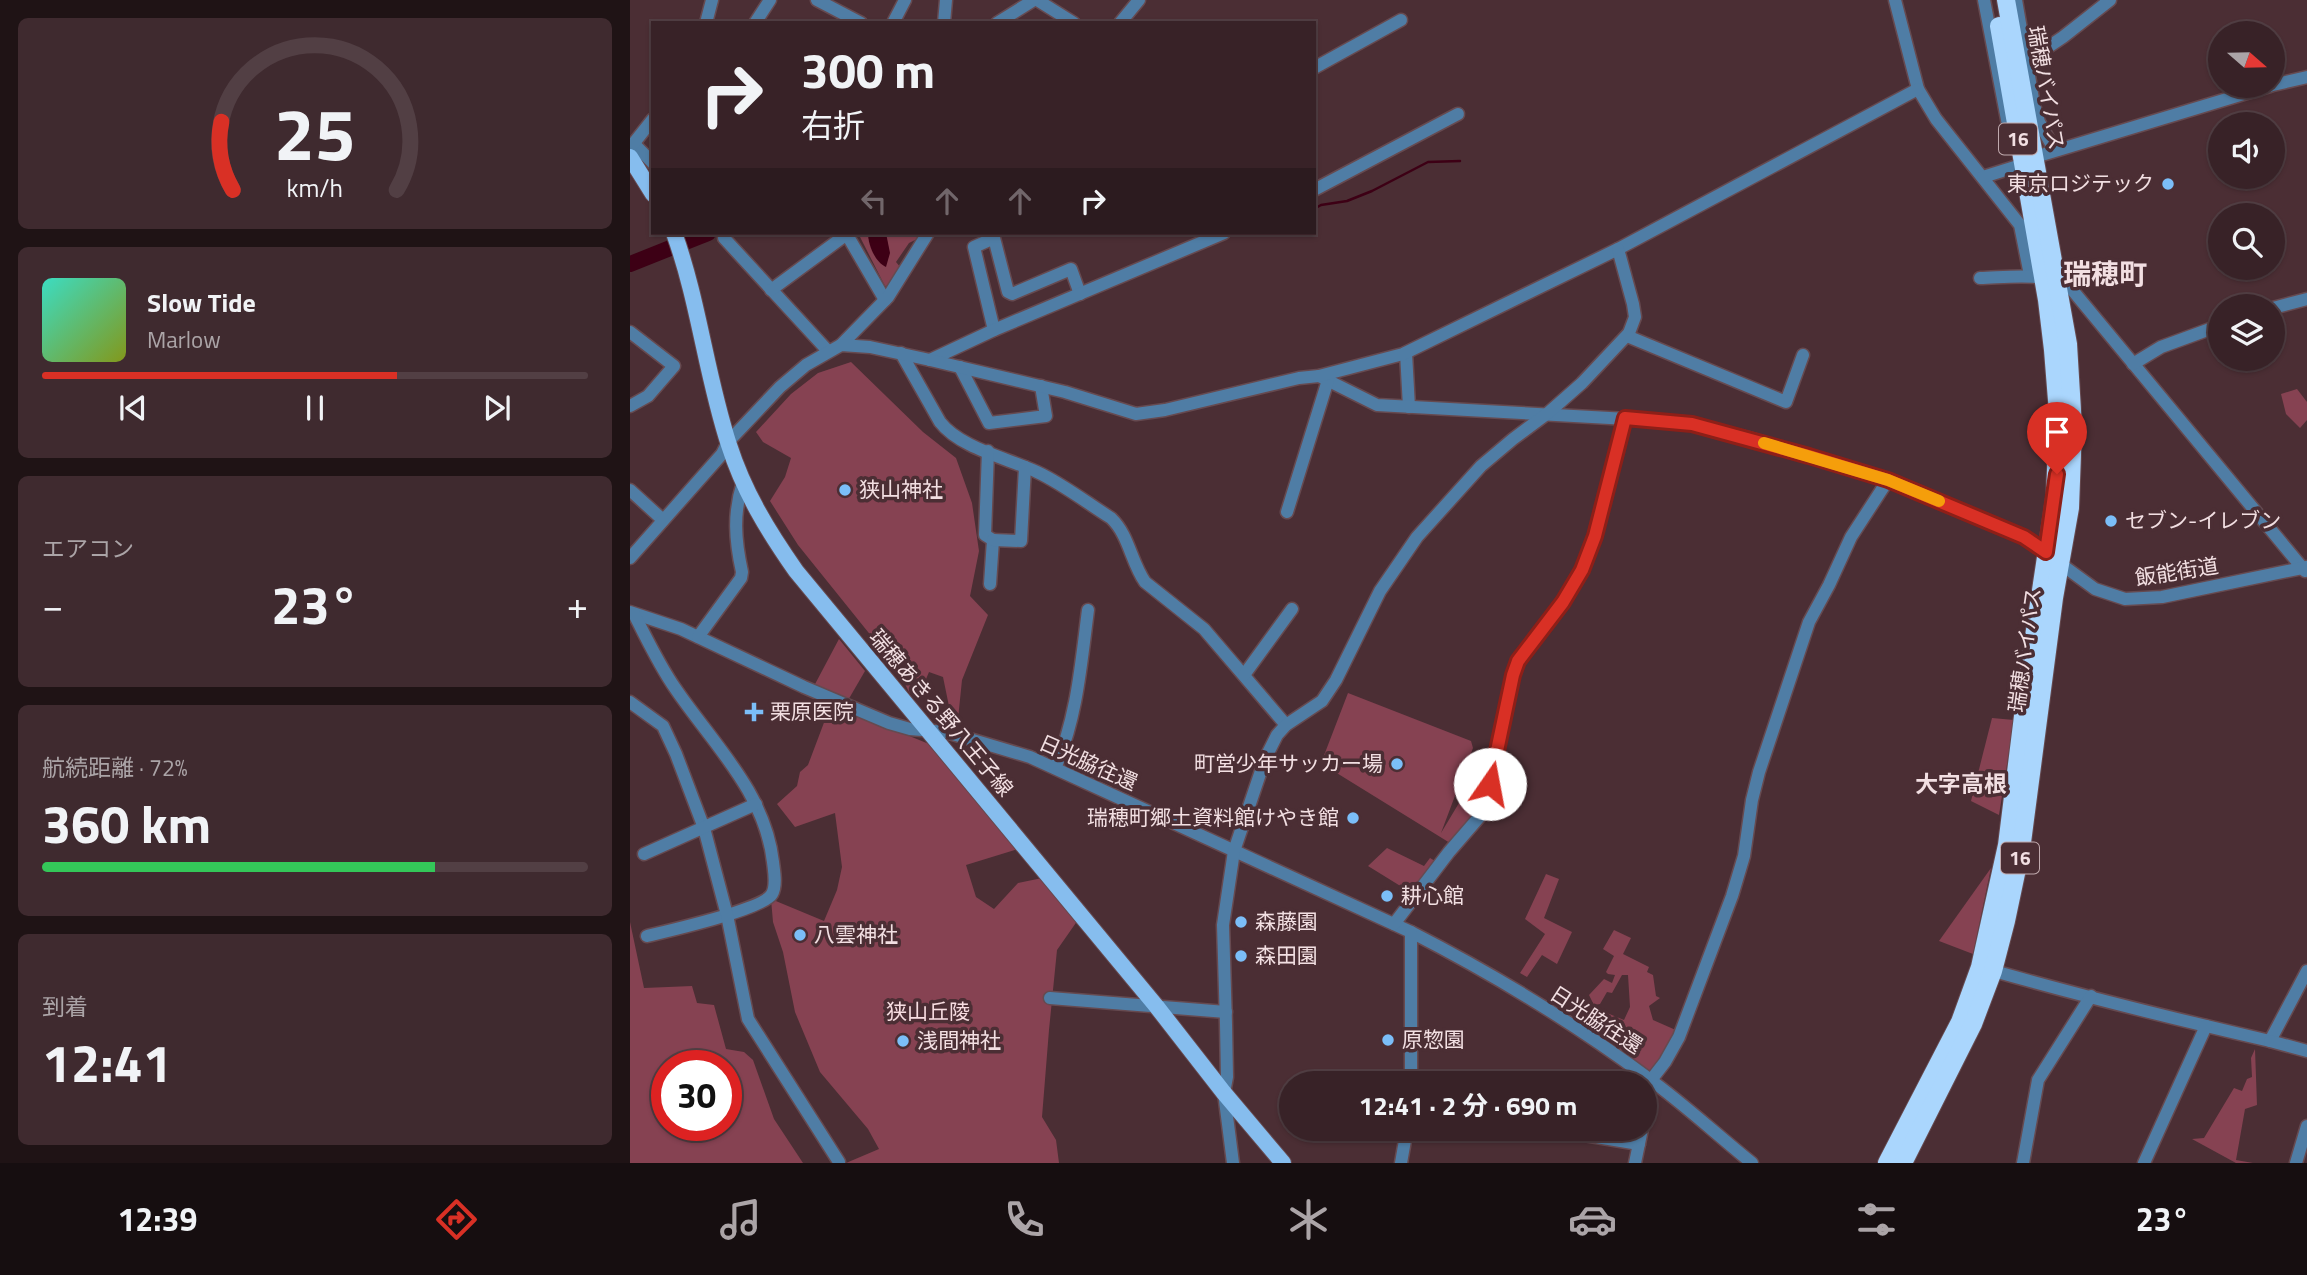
<!DOCTYPE html>
<html lang="ja">
<head>
<meta charset="utf-8">
<style>
  :root { --surface:#382227; --page:#3f2a2f; --text:#f1f3f6; --muted:#aba4a7; --line:#523f44; --accent:#d93025 }
  body { margin:0; font-family:"Titillium Web","Noto Sans JP",sans-serif; background:var(--page); color:var(--text); height:100vh; display:flex; flex-direction:column; font-size:26px; white-space:nowrap }
  * { box-sizing:border-box; margin:0 }
  p { font-size:23px; color:var(--muted) }
  .icon { flex:none; width:38px; height:38px; fill:none; stroke:currentColor; stroke-width:2; stroke-linecap:round; stroke-linejoin:round }
  .map { position:relative; flex:1; overflow:hidden }
  .drawer { display:flex; flex-direction:column; gap:18px; padding:18px; background:#1f1315; width:630px }
  .drawer>* { flex:none }
  .banner { position:absolute; left:21px; top:21px; width:665px; height:214px; border-radius:0px; box-shadow:0 2px 5px #0004,0 0 0 2px var(--line); background:#382227; color:var(--text); overflow:hidden }
  .needle { width:46px; rotate:110deg }
  .tools { position:absolute; left:1578px; top:21px; display:grid; gap:14px }
  .tools a { display:grid; place-items:center; width:77px; height:77px; border-radius:50%; background:var(--surface); box-shadow:0 2px 5px #0004,0 0 0 2px var(--line); font-size:35px }
  .speed { position:absolute; left:21px; top:1050px; display:flex; gap:14px; font-size:35px; font-weight:700; text-align:center }
  .speed>* { display:grid; place-content:center; width:91px; height:91px; border-radius:50%; background:var(--surface); box-shadow:0 2px 5px #0004,0 0 0 2px var(--line); line-height:1 }
  .speed .limit { border:10px solid #d22; background:#fff; color:#111 }
  .pin { position:absolute; display:grid; place-items:center; width:60px; height:60px; color:#fff; margin:-72px -30px; border-radius:50% 50% 50% 0; rotate:-45deg; box-shadow:0 0 7px #0007 }
  .pin .icon { rotate:45deg }
  .me { position:absolute; width:77px; margin:-38px; rotate:12deg; stroke-linejoin:round; filter:drop-shadow(0 0 5px #0008) }
  .turn { display:flex; align-items:center; gap:24px; height:147px; padding:0 35px; font-size:32px }
  .turn .icon { width:91px; height:91px; stroke-width:2.5 }
  .turn b { display:block; font-size:49px; line-height:60px }
  .lanes { display:flex; align-items:center; height:66px; padding:0 35px; background:#0003; justify-content:center; gap:35px; direction:ltr }
  .lanes .off { opacity:.35 }
  .big { font-size:52px; font-weight:700; line-height:1.1 }
  .drawer .widget { flex:1; display:flex; flex-direction:column; justify-content:center; gap:10px; min-width:0; padding:0 24px; border-radius:10px; background:var(--page) }
  .drawer .dial { align-items:center; gap:0 }
  .dial svg { height:182px; overflow:visible; fill:none; stroke:var(--line); stroke-width:7; stroke-linecap:round; text-anchor:middle }
  .dial text { fill:var(--text); stroke:none }
  .song { display:flex; align-items:center; gap:21px }
  .cover { width:84px; height:84px; border-radius:10px; background:linear-gradient(135deg,hsl(170 70% 55%),hsl(70 70% 35%)) }
  .played { height:7px; border-radius:4px; background:linear-gradient(90deg,var(--accent) 65%,var(--line) 65%) }
  .keys { display:flex; justify-content:space-around; direction:ltr }
  .heat { display:flex; justify-content:space-between; align-items:center; font-size:38px; direction:ltr }
  .charge { height:10px; border-radius:5px; background:linear-gradient(90deg,#34c759 72%,var(--line) 0) }
  .trip { position:absolute; left:649px; top:1071px; width:378px; height:70px; border-radius:35px; background:var(--surface); box-shadow:0 2px 5px #0004,0 0 0 2px var(--line); font-weight:700; line-height:70px; text-align:center }
  .menu { display:flex; height:112px; justify-content:space-around; align-items:center; background:#160e10; color:var(--muted) }
  .menu .icon { width:49px; height:49px }
  .menu .selected { color:var(--accent) }
  .menu b { font-size:32px; color:var(--text) }
  main { display:flex; flex:1; min-height:0 }
  .map>svg:first-child { display:block }
  .green { fill:#864252; fill-rule:evenodd }
  .water { fill:#3d0015 }
  .lines { fill:none; stroke-linecap:round; stroke-linejoin:round }
  .stream { stroke:#3d0015; stroke-width:2.5 }
  .river { stroke:#3d0015; stroke-width:16 }
  .minor-casing { stroke:#664a50; stroke-width:15 }
  .major-casing { stroke:#664a50; stroke-width:18 }
  .highway-casing { stroke:#664a50; stroke-width:20 }
  .minor { stroke:#4f7da5; stroke-width:12 }
  .major { stroke:#86bdee; stroke-width:16 }
  .highway { stroke:#aad6fd; stroke-width:18 }
  .route-casing { stroke:#8d1f18; stroke-width:18 }
  .route { stroke:#d93025; stroke-width:12 }
  .slow { stroke:#f59e0b; stroke-width:12 }
  .poi-dot { fill:#7bbef8; stroke:#4b2e34; stroke-width:2.5 }
  .labels { text-anchor:middle; stroke-width:7; stroke-linejoin:round; paint-order:stroke }
  .shield { fill:#4b2e34; stroke:#c0aaae; stroke-width:2 }
  .shield-label { font-size:19px; font-weight:bold; fill:#f2dfe2 }
  .street-label { font-size:21px; fill:#f2dfe2; stroke:#4b2e34 }
  .poi-label { font-size:21px; fill:#f2dfe2; stroke:#4b2e34; text-anchor:start }
  .park-label { font-size:21px; fill:#f7dde1; stroke:#4b2e34 }
  .neighbourhood-label { font-size:23px; font-weight:bold; fill:#f2dfe2; stroke:#4b2e34 }
  .district-label { font-size:28px; font-weight:bold; fill:#f2dfe2; stroke:#4b2e34 }
</style>
</head>
<body>
<main>
<section class="drawer">
<div class="widget dial"><svg viewBox="0 0 100 80">
<path d="M14 69A42 42 0 1 1 86 69"/>
<path d="M14 69A42 42 0 0 1 9 39" stroke="#d93025"/>
<text x="50" y="56" font-size="32" font-weight="700">25</text>
<text x="50" y="72" font-size="11">km/h</text>
</svg></div>
<div class="widget">
<div class="song"><i class="cover"></i><div><b>Slow Tide</b><p>Marlow</p></div></div>
<div class="played"></div>
<div class="keys"><svg class="icon" aria-label="previous" viewBox="0 0 24 24"><path d="M18 5L8 12l10 7zM5 5v14"/></svg><svg class="icon" aria-label="pause" viewBox="0 0 24 24"><path d="M8 5v14M16 5v14"/></svg><svg class="icon" aria-label="next" viewBox="0 0 24 24"><path d="M6 5l10 7-10 7zM19 5v14"/></svg></div>
</div>
<div class="widget"><p>エアコン</p>
<div class="heat"><a>−</a><b class="big">23°</b><a>+</a></div>
</div>
<div class="widget"><p>航続距離 · 72%</p><b class="big">360 km</b><div class="charge"></div></div>
<div class="widget"><p>到着</p><b class="big">12:41</b></div>
</section>
<div class="map">
<svg width="1677" height="1163" viewBox="0 0 1677 1163">
  <rect width="100%" height="100%" fill="#4b2e34"/>
  <g class="green">
    <polygon points="228,233 294,233 291,237 279,243 266,262 271,268 262,285 255,286"/>
    <polygon points="221,362 293,432 326,458 342,503 349,551 340,596 358,615 332,680 328,719 321,716 313,677 299,672 291,691 280,694 267,668 168,545 140,501 155,477 161,458 133,442 126,432 161,394 188,373"/>
    <polygon points="1667,389 1677,402 1677,420 1670,428 1656,414 1651,394"/>
    <polygon points="209,639 235,671 217,702 184,686"/>
    <polygon points="718,693 841,741 843,748 811,833 832,798 850,804 844,817 820,843 697,767 699,762 693,758"/>
    <polygon points="201,704 299,744 391,848 336,865 346,897 364,909 388,883 417,877 450,917 427,950 419,1030 412,1117 426,1140 429,1163 216,1163 249,1149 238,1129 190,1072 165,1012 153,952 143,922 141,899 194,921 207,890 212,867 205,813 165,827 147,804 167,786 170,772 178,765"/>
    <polygon points="1362,718 1384,720 1369,815 1341,801"/>
    <polygon points="757,848 794,866 800,858 805,861 786,889 775,883 772,887 738,866"/>
    <polygon points="1361,868 1343,954 1309,941"/>
    <polygon points="916,874 929,879 914,918 942,932 927,964 912,955 897,977 890,973 915,934 895,919"/>
    <path d="M 0,922 L 14,988 L 62,986 L 67,1003 L 84,1005 L 96,1049 L 114,1052 L 123,1060 L 144,1119 L 173,1163 L 0,1163 ZM 37,1066 L 96,1066 L 96,1125 L 37,1125 Z"/>
    <polygon points="984,930 1001,938 993,954 1019,967 1017,972 1023,975 1026,996 1030,998 1019,1006 1023,1020 1048,1031 1039,1050 1020,1072 972,1038 978,1029 974,1022 977,1013 994,1020 1000,1007 998,975 992,975 982,993 977,992 970,1004 964,1005 959,995 974,979 982,983 985,975 978,974 976,972 984,956 973,949"/>
    <polygon points="1625,1049 1627,1105 1615,1109 1606,1160 1623,1163 1606,1163 1562,1139 1574,1138 1604,1088 1612,1091 1617,1079 1622,1077 1621,1058"/>
  </g>
  <path class="water" d="M 238,233 L 256,233 L 260,253 L 256,267 C 245,262 238,245 238,233 Z"/>
  <g class="lines">
    <polyline class="stream" points="684,209 691,205 717,201 742,191 798,162 830,161"/>
    <polyline class="river" points="0,264 78,233"/>
    <g class="minor-casing">
      <g id="minor">
        <polyline points="187,0 231,23"/>
        <polyline points="407,0 444,23"/>
        <polyline points="1265,0 1288,89 1306,119 1390,225 1400,275"/>
        <polyline points="1354,0 1380,135"/>
        <polyline points="1386,0 1404,105 1409,122 1424,149"/>
        <polyline points="76,23 82,0"/>
        <polyline points="125,23 140,0"/>
        <polyline points="263,23 275,0"/>
        <polyline points="314,23 316,0"/>
        <polyline points="367,23 404,0"/>
        <polyline points="490,23 509,0"/>
        <polyline points="1396,62 1433,37 1480,0"/>
        <polyline points="684,68 771,20"/>
        <polyline points="1643,85 1677,77"/>
        <polyline points="4,144 23,163"/>
        <polyline points="0,148 23,119"/>
        <polyline points="1405,157 1640,86"/>
        <polyline points="1353,177 1388,166"/>
        <polyline points="684,190 828,114"/>
        <polyline points="216,233 255,300"/>
        <polyline points="94,238 198,351"/>
        <path d="M 1350,278 C 1381,277 1410,272 1439,286 L 1675,571"/>
        <polyline points="141,290 217,234"/>
        <polyline points="1643,308 1677,299"/>
        <polyline points="364,330 344,247 364,238 378,292 382,294 441,269 450,294"/>
        <polyline points="0,332 44,366 18,396 0,406"/>
        <polyline points="997,336 1156,402 1173,355"/>
        <polyline points="211,345 258,297 298,233"/>
        <path d="M 271,353 L 310,422 C 330,448 377,458 407,472 C 433,484 457,503 481,518 C 499,535 501,562 515,582 L 574,629 L 656,725"/>
        <polyline points="776,353 779,407"/>
        <polyline points="300,360 364,330 594,233"/>
        <polyline points="1503,364 1531,347 1591,325"/>
        <polyline points="330,367 359,423 416,416 411,386"/>
        <polyline points="689,376 747,405 1052,422 1118,438 1258,480 1394,537 1465,589 1495,599 1532,597 1677,567"/>
        <polyline points="358,451 355,535 363,540 360,584"/>
        <polyline points="0,490 33,520"/>
        <polyline points="657,512 698,380"/>
        <polyline points="363,540 391,541 395,467"/>
        <polyline points="0,558 92,454 98,442 150,387 176,365 211,345 240,347 300,360 435,392 506,414 535,410 669,378 689,376 773,354 988,249 1288,89"/>
        <path d="M 0,612 L 51,629 L 174,687 L 259,723 L 280,729 L 316,732 L 400,757 L 781,932 C 863,974 944,1023 1018,1078 C 1054,1104 1087,1135 1122,1163"/>
        <path d="M 4,614 C 17,639 29,665 45,688 C 83,744 135,792 143,862 C 144,871 147,885 142,894 C 134,909 38,931 17,936"/>
        <path d="M 68,637 L 111,578 L 112,572 C 105,540 103,513 113,482"/>
        <polyline points="614,675 662,609"/>
        <polyline points="0,702 33,726 46,754 74,828 97,915 118,1019 209,1162"/>
        <path d="M 425,768 C 447,718 451,664 458,610"/>
        <polyline points="14,854 126,804"/>
        <polyline points="764,924 819,852 851,815 856,804 883,675 888,661 933,602 952,570 965,536 995,418"/>
        <path d="M 1357,969 C 1451,996 1545,1019 1640,1041 L 1677,971"/>
        <polyline points="420,998 596,1012"/>
        <polyline points="1640,1041 1677,1051"/>
        <polyline points="781,1083 781,932"/>
        <polyline points="1015,1113 1021,1080 1035,1062 1049,1037 1102,896 1114,856 1122,800 1129,772 1179,622 1199,585 1221,537 1258,480"/>
        <polyline points="918,1129 1009,1144"/>
        <polyline points="603,1163 594,1093 597,1077 596,1024 593,925 604,851 635,759 647,735 656,725 692,701 706,680 750,591 787,537 851,466 883,439 918,413 952,383 999,333 1005,317 1003,304 988,249"/>
        <polyline points="771,1163 777,1129"/>
        <polyline points="1005,1163 1012,1129"/>
        <polyline points="1393,1163 1408,1080 1461,996"/>
        <polyline points="1514,1163 1576,1026"/>
        <polyline points="1666,1163 1677,1126"/>
      </g>
    </g>
    <g class="major-casing">
      <g id="major">
        <polyline points="0,157 23,194"/>
        <path d="M 44,233 C 69,302 76,375 99,445 C 114,492 138,531 166,571 L 527,1007 L 594,1093 L 653,1163"/>
      </g>
    </g>
    <g class="highway-casing">
      <g id="highway">
        <polyline points="1257,1163 1330,1022 1350,967 1377,845 1398,676 1425,498 1428,413 1423,350 1417,300 1369,26"/>
        <polyline points="1273,1163 1343,1024 1363,971 1376,921 1391,850 1424,598 1440,508 1443,427 1438,344 1376,0"/>
      </g>
    </g>
    <use href="#minor" class="minor"/>
    <use href="#major" class="major"/>
    <use href="#highway" class="highway"/>
  </g>
  <g class="lines">
    <g class="route-casing">
      <polyline id="route" points="860,784 883,675 888,661 933,602 952,570 965,536 995,418 1062,424 1179,456 1258,480 1394,537 1416,552 1427,474"/>
    </g>
    <use href="#route" class="route"/>
    <polyline class="slow" points="1134,443 1258,480 1309,501"/>
  </g>
  <g class="poi-dot">
    <circle cx="1538" cy="184" r="7"/>
    <circle cx="215" cy="490" r="7"/>
    <circle cx="1481" cy="521" r="7"/>
    <path d="M120.5 701.5h7v7h7v7h-7v7h-7v-7h-7v-7h7z"/>
    <circle cx="767" cy="764" r="7"/>
    <circle cx="723" cy="818" r="7"/>
    <circle cx="757" cy="896" r="7"/>
    <circle cx="611" cy="922" r="7"/>
    <circle cx="170" cy="935" r="7"/>
    <circle cx="611" cy="956" r="7"/>
    <circle cx="758" cy="1040" r="7"/>
    <circle cx="273" cy="1041" r="7"/>
  </g>
  <g class="labels">
    <g class="shield">
      <rect x="1369" y="123.5" width="38" height="31" rx="5"/>
      <rect x="1371" y="842.5" width="38" height="31" rx="5"/>
    </g>
    <g class="shield-label">
      <text x="1388" y="146">16</text>
      <text x="1390" y="865">16</text>
    </g>
    <g class="street-label">
      <text transform="translate(1416 88) rotate(80)" y="7">瑞穂バイパス</text>
      <text transform="translate(1547 572) rotate(-9)" y="7">飯能街道</text>
      <text transform="translate(1395 650) rotate(-82)" y="7">瑞穂バイパス</text>
      <text transform="translate(311 713) rotate(50)" y="7">瑞穂あきる野八王子線</text>
      <text transform="translate(458 763) rotate(24)" y="7">日光脇往還</text>
      <text transform="translate(966 1020) rotate(33)" y="7">日光脇往還</text>
    </g>
    <g class="poi-label">
      <text x="1524" y="191" text-anchor="end">東京ロジテック</text>
      <text x="229" y="497">狭山神社</text>
      <text x="1495" y="528">セブン-イレブン</text>
      <text x="140" y="719">栗原医院</text>
      <text x="753" y="771" text-anchor="end">町営少年サッカー場</text>
      <text x="709" y="825" text-anchor="end">瑞穂町郷土資料館けやき館</text>
      <text x="771" y="903">耕心館</text>
      <text x="625" y="929">森藤園</text>
      <text x="184" y="942">八雲神社</text>
      <text x="625" y="963">森田園</text>
      <text x="772" y="1047">原惣園</text>
      <text x="287" y="1048">浅間神社</text>
    </g>
    <g class="park-label">
      <text x="298" y="1019">狭山丘陵</text>
    </g>
    <g class="neighbourhood-label">
      <text x="1331" y="792">大字高根</text>
    </g>
    <g class="district-label">
      <text x="1475" y="284">瑞穂町</text>
    </g>
  </g>
</svg>
<div class="tools">
<a><svg class="needle" viewBox="-14 -14 28 28"><path d="M0-13l5 13h-10z" fill="#e53935"/><path d="M0 13l5-13h-10z" fill="#aba4a7"/></svg></a>
<a><svg class="icon" aria-label="sound" viewBox="0 0 24 24"><path d="M4 9h4l5-4v14l-5-4H4zM17 9q2 3 0 6"/></svg></a>
<a><svg class="icon" aria-label="search" viewBox="0 0 24 24"><circle cx="10" cy="10" r="6"/><path d="M15 15l6 6"/></svg></a>
<a><svg class="icon" aria-label="layers" viewBox="0 0 24 24"><path d="M12 4l9 5-9 5-9-5zM3 14l9 5 9-5"/></svg></a>
</div>
<div class="speed"><div class="limit">30</div></div>
<div class="pin" style="left:1427px;top:474px;background:#d93025"><svg class="icon" aria-label="arrive" viewBox="0 0 24 24"><path d="M6 21V4h12l-3 4 3 4H6"/></svg></div>
<svg class="me" style="left:860px;top:784px" viewBox="-20 -20 40 40"><circle r="19" fill="#fff"/><path d="M0-13L10 11 0 6-10 11z" fill="#d93025"/></svg>
<div class="trip">12:41 · 2 分 · 690 m</div>
<div class="banner">
<div class="turn"><svg class="icon" aria-label="right" viewBox="0 0 24 24"><path d="M7 20v-9h11M14 6l5 5-5 5"/></svg><div><b>300 m</b>右折</div></div>
<div class="lanes"><svg class="icon off" aria-label="left" viewBox="0 0 24 24"><path d="M17 20v-9H6M10 6l-5 5 5 5"/></svg><svg class="icon off" aria-label="ahead" viewBox="0 0 24 24"><path d="M12 20V5M6 11l6-6 6 6"/></svg><svg class="icon off" aria-label="ahead" viewBox="0 0 24 24"><path d="M12 20V5M6 11l6-6 6 6"/></svg><svg class="icon" aria-label="right" viewBox="0 0 24 24"><path d="M7 20v-9h11M14 6l5 5-5 5"/></svg></div>
</div>
</div>
</main>
<nav class="menu">
<b>12:39</b>
<svg class="icon selected" aria-label="directions" viewBox="0 0 24 24"><path d="M12 3l9 9-9 9-9-9zM9 14v-3h6M13 9l2 2-2 2"/></svg>
<svg class="icon" aria-label="music" viewBox="0 0 24 24"><path d="M9 18V5l10-2v13"/><circle cx="6" cy="18" r="3"/><circle cx="16" cy="16" r="3"/></svg>
<svg class="icon" aria-label="phone" viewBox="0 0 24 24"><path d="M5 4h4l2 5-3 2q2 4 5 5l2-3 5 2v4C11 20 4 13 5 4z"/></svg>
<svg class="icon" aria-label="climate" viewBox="0 0 24 24"><path d="M12 3v18M4 7l16 10M4 17L20 7"/></svg>
<svg class="icon" aria-label="car" viewBox="0 0 24 24"><path d="M5 17H2v-5l4-1 3-4h7l3 4 3 1v5h-3M9 17h6M6 11h13"/><circle cx="7" cy="17" r="2"/><circle cx="17" cy="17" r="2"/></svg>
<svg class="icon" aria-label="filters" viewBox="0 0 24 24"><path d="M4 7h16M4 17h16"/><circle cx="9" cy="7" r="2"/><circle cx="15" cy="17" r="2"/></svg>
<b>23°</b>
</nav>
</body>
</html>
